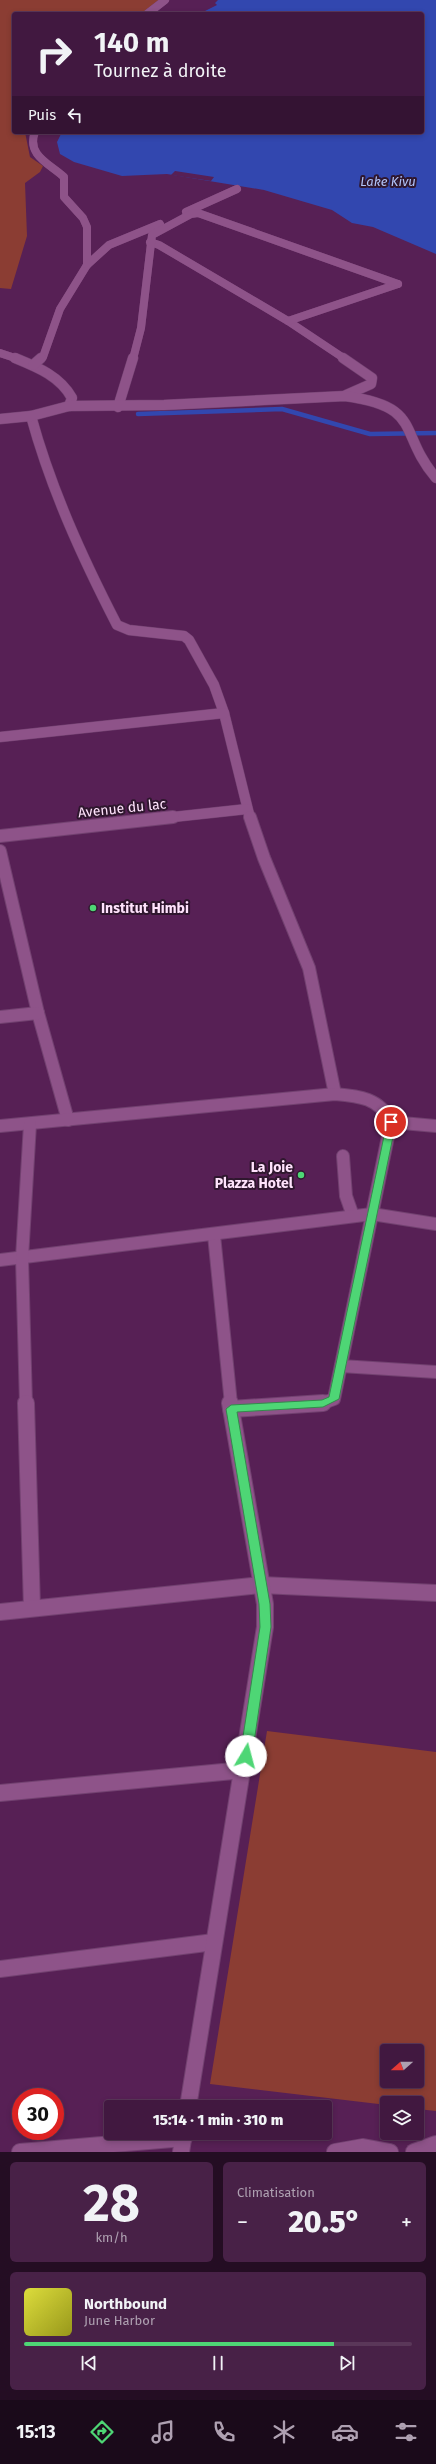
<!DOCTYPE html>
<html lang="fr">
<head>
<meta charset="utf-8">
<style>
  :root { --surface:#411840; --page:#482147; --text:#f1f3f6; --muted:#aea0b1; --line:#5a3759; --accent:#4ed675 }
  body { margin:0; font-family:"Fira Sans",sans-serif; background:var(--page); color:var(--text); height:100vh; display:flex; flex-direction:column; font-size:15px; white-space:nowrap }
  * { box-sizing:border-box; margin:0 }
  p { font-size:13px; color:var(--muted) }
  .icon { flex:none; width:22px; height:22px; fill:none; stroke:currentColor; stroke-width:2; stroke-linecap:round; stroke-linejoin:round }
  .map { position:relative; height:2152px; overflow:hidden }
  .sheet { display:flex; flex-direction:column; gap:10px; padding:10px; background:#240d23; flex:1 }
  .sheet>* { flex:none }
  .banner { position:absolute; left:12px; top:12px; width:412px; height:122px; border-radius:4px; box-shadow:0 2px 6px #0003,0 0 0 1px var(--line); background:#411840; color:var(--text); overflow:hidden }
  .needle { width:26px; rotate:249deg }
  .controls { position:absolute; left:380px; top:2044px; display:grid; gap:8px }
  .controls a { display:grid; place-items:center; width:44px; height:44px; border-radius:4px; background:var(--surface); box-shadow:0 2px 6px #0003,0 0 0 1px var(--line); font-size:20px }
  .speed { position:absolute; left:12px; top:2088px; display:flex; gap:8px; font-size:20px; font-weight:700; text-align:center }
  .speed>* { display:grid; place-content:center; width:52px; height:52px; border-radius:50%; background:var(--surface); box-shadow:0 2px 6px #0003,0 0 0 1px var(--line); line-height:1 }
  .speed .limit { border:6px solid #d22; background:#fff; color:#111 }
  .pin { position:absolute; display:grid; place-items:center; width:34px; height:34px; color:#fff; margin:-17px; border:2px solid #fff; border-radius:50%; box-shadow:0 1px 4px #0007 }
  .me { position:absolute; width:44px; margin:-22px; rotate:8deg; stroke-linejoin:round; filter:drop-shadow(0 0 3px #0008) }
  .turn { display:flex; align-items:center; gap:14px; height:84px; padding:0 16px; font-size:18px }
  .turn .icon { width:52px; height:52px; stroke-width:2.5 }
  .turn b { display:block; font-size:28px; line-height:34px }
  .then { display:flex; align-items:center; height:38px; padding:0 16px; background:#0003; gap:8px; font-size:15px }
  .big { font-size:30px; font-weight:800; line-height:1.1 }
  .sheet .widget { flex:1; display:flex; flex-direction:column; justify-content:center; gap:6px; min-width:0; padding:0 14px; border-radius:6px; background:var(--page) }
  .sheet .dial { align-items:center; gap:0 }
  .dial b { font-size:52px; line-height:1 }
  .song { display:flex; align-items:center; gap:12px }
  .cover { width:48px; height:48px; border-radius:6px; background:linear-gradient(135deg,hsl(60 70% 55%),hsl(60 70% 35%)) }
  .played { height:4px; border-radius:2px; background:linear-gradient(90deg,var(--accent) 80%,var(--line) 80%) }
  .keys { display:flex; justify-content:space-around; direction:ltr }
  .heat { display:flex; justify-content:space-between; align-items:center; font-size:22px; direction:ltr }
  .sheet .tiles { flex:1; display:grid; gap:10px; grid-template-columns:1fr 1fr }
  .widget:last-child { grid-column:span 2 }
  .trip { position:absolute; left:104px; top:2100px; width:228px; height:40px; border-radius:4px; background:var(--surface); box-shadow:0 2px 6px #0003,0 0 0 1px var(--line); font-weight:800; line-height:40px; text-align:center }
  .dock { display:flex; height:64px; justify-content:space-around; align-items:center; background:#1a0a1a; color:var(--muted) }
  .dock .icon { width:28px; height:28px }
  .dock .current { color:var(--accent) }
  .dock b { font-size:18px; color:var(--text) }
  .map>svg:first-child { display:block }
  .green { fill:#8b3d33; fill-rule:evenodd }
  .water { fill:#3247af }
  .pier { fill:#572055 }
  .lines { fill:none; stroke-linecap:round; stroke-linejoin:round }
  .stream { stroke:#3247af; stroke-width:4.5 }
  .minor-far3-casing { stroke:#724170; stroke-width:8 }
  .minor-far2-casing { stroke:#724170; stroke-width:11 }
  .minor-far1-casing { stroke:#724170; stroke-width:14 }
  .minor-casing { stroke:#724170; stroke-width:18 }
  .minor-far3 { stroke:#8e5389; stroke-width:8 }
  .minor-far2 { stroke:#8e5389; stroke-width:10 }
  .minor-far1 { stroke:#8e5389; stroke-width:12 }
  .minor { stroke:#8e5389; stroke-width:16 }
  .route { fill:#4ed675; stroke:#338b4c }
  .poi-dot { fill:#4ed675; stroke:#2f172e; stroke-width:1.5 }
  .labels { text-anchor:middle; stroke-width:4; stroke-linejoin:round; paint-order:stroke }
  .far-water-label { font-size:13px; font-style:italic; fill:#b1c4fa; stroke:#2f172e }
  .street-label { font-size:14px; fill:#ffe3fc; stroke:#2f172e }
  .poi-label { font-size:14px; font-weight:bold; fill:#ffe3fc; stroke:#2f172e; text-anchor:start }
</style>
</head>
<body>
<div class="map">
<svg width="436" height="2152" viewBox="0 0 436 2152">
  <rect width="100%" height="100%" fill="#572055"/>
  <g class="green">
    <polygon points="0,0 159,0 141,14 14,14 14,132 25,132 30,157 43,166 40,172 25,183 27,236 11,289 0,288"/>
    <path d="M 267,1731 L 436,1752 L 436,2111 L 417,2109 L 417,2103 L 387,2103 L 387,2105 L 210,2084 ZM 387,2051 L 417,2051 L 417,2081 L 387,2081 Z"/>
  </g>
  <polygon class="water" points="218,0 436,0 436,254 373,227 352,223 332,210 264,190 167,174 122,176 74,162 60,154 57,142 62,132 422,132 422,14 199,14 217,5 215,3"/>
  <polygon class="pier" points="175,171 214,177 211,181 171,175"/>
  <g class="lines">
    <polyline class="stream" points="138,414 282,409 370,434 436,433"/>
    <g class="minor-far3-casing">
      <g id="minor-far3">
        <polyline points="147,14 165,0"/>
        <path d="M 35,132 C 26,155 50,164 64,177 L 64,197 L 83,218 L 87,227 L 87,265 L 60,309 L 43,357 L 40,359"/>
        <polyline points="186,212 237,189"/>
        <polyline points="150,242 159,245 288,321 345,359"/>
        <polyline points="87,265 109,245 160,224"/>
        <polyline points="288,321 398,284"/>
        <polyline points="0,353 18,359"/>
        <polyline points="133,359 141,328 152,235 191,214 198,213 398,284"/>
      </g>
    </g>
    <g class="minor-far2-casing">
      <g id="minor-far2">
        <path d="M 15,358 C 37,367 60,376 72,398 L 69,406"/>
        <polyline points="343,358 372,378 371,384 346,395"/>
        <polyline points="33,365 41,358"/>
        <polyline points="118,407 133,358"/>
        <path d="M 31,416 C 51,489 82,557 117,625 L 129,630 L 184,636 L 189,640 L 214,685 L 224,713 L 250,818"/>
        <path d="M 0,419 L 31,416 L 69,406 L 164,405 L 345,396 C 424,407 397,432 436,478"/>
        <polyline points="0,737 224,713"/>
        <polyline points="164,818 247,809"/>
      </g>
    </g>
    <g class="minor-far1-casing">
      <g id="minor-far1">
        <polyline points="250,817 264,858 309,968 335,1094"/>
        <polyline points="0,836 173,817"/>
        <polyline points="0,851 38,1013 68,1120"/>
        <polyline points="0,1017 38,1013"/>
        <polyline points="391,1122 436,1126"/>
        <path d="M 0,1126 L 335,1094 C 359,1096 380,1098 391,1122 L 334,1399 L 323,1403 L 308,1404"/>
        <polyline points="343,1156 346,1196 353,1216"/>
        <polyline points="214,1235 231,1404"/>
        <polyline points="0,1260 372,1214 436,1224"/>
        <polyline points="341,1366 436,1372"/>
        <polyline points="26,1404 22,1258 30,1124"/>
      </g>
    </g>
    <g class="minor-casing">
      <g id="minor">
        <polyline points="26,1403 32,1608"/>
        <polyline points="231,1409 323,1403"/>
        <polyline points="0,1612 261,1585 436,1593"/>
        <polyline points="0,1793 244,1770"/>
        <polyline points="0,1969 214,1942"/>
        <polyline points="188,2107 265,1627 265,1604 230,1403"/>
        <polyline points="20,2152 184,2138"/>
        <polyline points="181,2152 184,2133"/>
        <polyline points="335,2152 363,2147 390,2152"/>
        <polyline points="414,2152 436,2144"/>
      </g>
    </g>
    <use href="#minor-far3" class="minor-far3"/>
    <use href="#minor-far2" class="minor-far2"/>
    <use href="#minor-far1" class="minor-far1"/>
    <use href="#minor" class="minor"/>
  </g>
  <polygon class="route" points="391,1119 396,1122 339,1399 323,1407 237,1412 270,1604 271,1627 252,1756 246,1761 240,1756 260,1627 259,1604 226,1409 231,1405 322,1400 329,1397 387,1122"/>
  <g class="poi-dot">
    <circle cx="93" cy="908" r="4"/>
    <circle cx="301" cy="1175" r="4"/>
  </g>
  <g class="labels">
    <g class="far-water-label">
      <text x="388" y="186">Lake Kivu</text>
    </g>
    <g class="street-label">
      <text transform="translate(122 808) rotate(-6)" y="5">Avenue du lac</text>
    </g>
    <g class="poi-label">
      <text x="101" y="913">Institut Himbi</text>
      <text x="293" y="1172" text-anchor="end">La Joie<tspan x="293" dy="16">Plazza Hotel</tspan></text>
    </g>
  </g>
</svg>
<div class="controls">
<a><svg class="needle" viewBox="-14 -14 28 28"><path d="M0-13l5 13h-10z" fill="#e53935"/><path d="M0 13l5-13h-10z" fill="#aea0b1"/></svg></a>
<a><svg class="icon" aria-label="layers" viewBox="0 0 24 24"><path d="M12 4l9 5-9 5-9-5zM3 14l9 5 9-5"/></svg></a>
</div>
<div class="speed"><div class="limit">30</div></div>
<div class="pin" style="left:391px;top:1122px;background:#d93025"><svg class="icon" aria-label="arrive" viewBox="0 0 24 24"><path d="M6 21V4h12l-3 4 3 4H6"/></svg></div>
<svg class="me" style="left:246px;top:1756px" viewBox="-20 -20 40 40"><circle r="19" fill="#fff"/><path d="M0-13L10 11 0 6-10 11z" fill="#4ed675"/></svg>
<div class="trip">15:14 · 1 min · 310 m</div>
<div class="banner">
<div class="turn"><svg class="icon" aria-label="right" viewBox="0 0 24 24"><path d="M7 20v-9h11M14 6l5 5-5 5"/></svg><div><b>140 m</b>Tournez à droite</div></div>
<div class="then">Puis<svg class="icon" aria-label="left" viewBox="0 0 24 24"><path d="M17 20v-9H6M10 6l-5 5 5 5"/></svg></div>
</div>
</div>
<section class="sheet">
<div class="tiles">
<div class="widget dial"><b>28</b><p>km/h</p></div>
<div class="widget"><p>Climatisation</p>
<div class="heat"><a>−</a><b class="big">20.5°</b><a>+</a></div>
</div>
<div class="widget">
<div class="song"><i class="cover"></i><div><b>Northbound</b><p>June Harbor</p></div></div>
<div class="played"></div>
<div class="keys"><svg class="icon" aria-label="previous" viewBox="0 0 24 24"><path d="M18 5L8 12l10 7zM5 5v14"/></svg><svg class="icon" aria-label="pause" viewBox="0 0 24 24"><path d="M8 5v14M16 5v14"/></svg><svg class="icon" aria-label="next" viewBox="0 0 24 24"><path d="M6 5l10 7-10 7zM19 5v14"/></svg></div>
</div>
</div>
</section>
<nav class="dock">
<b>15:13</b>
<svg class="icon current" aria-label="directions" viewBox="0 0 24 24"><path d="M12 3l9 9-9 9-9-9zM9 14v-3h6M13 9l2 2-2 2"/></svg>
<svg class="icon" aria-label="music" viewBox="0 0 24 24"><path d="M9 18V5l10-2v13"/><circle cx="6" cy="18" r="3"/><circle cx="16" cy="16" r="3"/></svg>
<svg class="icon" aria-label="phone" viewBox="0 0 24 24"><path d="M5 4h4l2 5-3 2q2 4 5 5l2-3 5 2v4C11 20 4 13 5 4z"/></svg>
<svg class="icon" aria-label="climate" viewBox="0 0 24 24"><path d="M12 3v18M4 7l16 10M4 17L20 7"/></svg>
<svg class="icon" aria-label="car" viewBox="0 0 24 24"><path d="M5 17H2v-5l4-1 3-4h7l3 4 3 1v5h-3M9 17h6M6 11h13"/><circle cx="7" cy="17" r="2"/><circle cx="17" cy="17" r="2"/></svg>
<svg class="icon" aria-label="filters" viewBox="0 0 24 24"><path d="M4 7h16M4 17h16"/><circle cx="9" cy="7" r="2"/><circle cx="15" cy="17" r="2"/></svg>
</nav>
</body>
</html>
